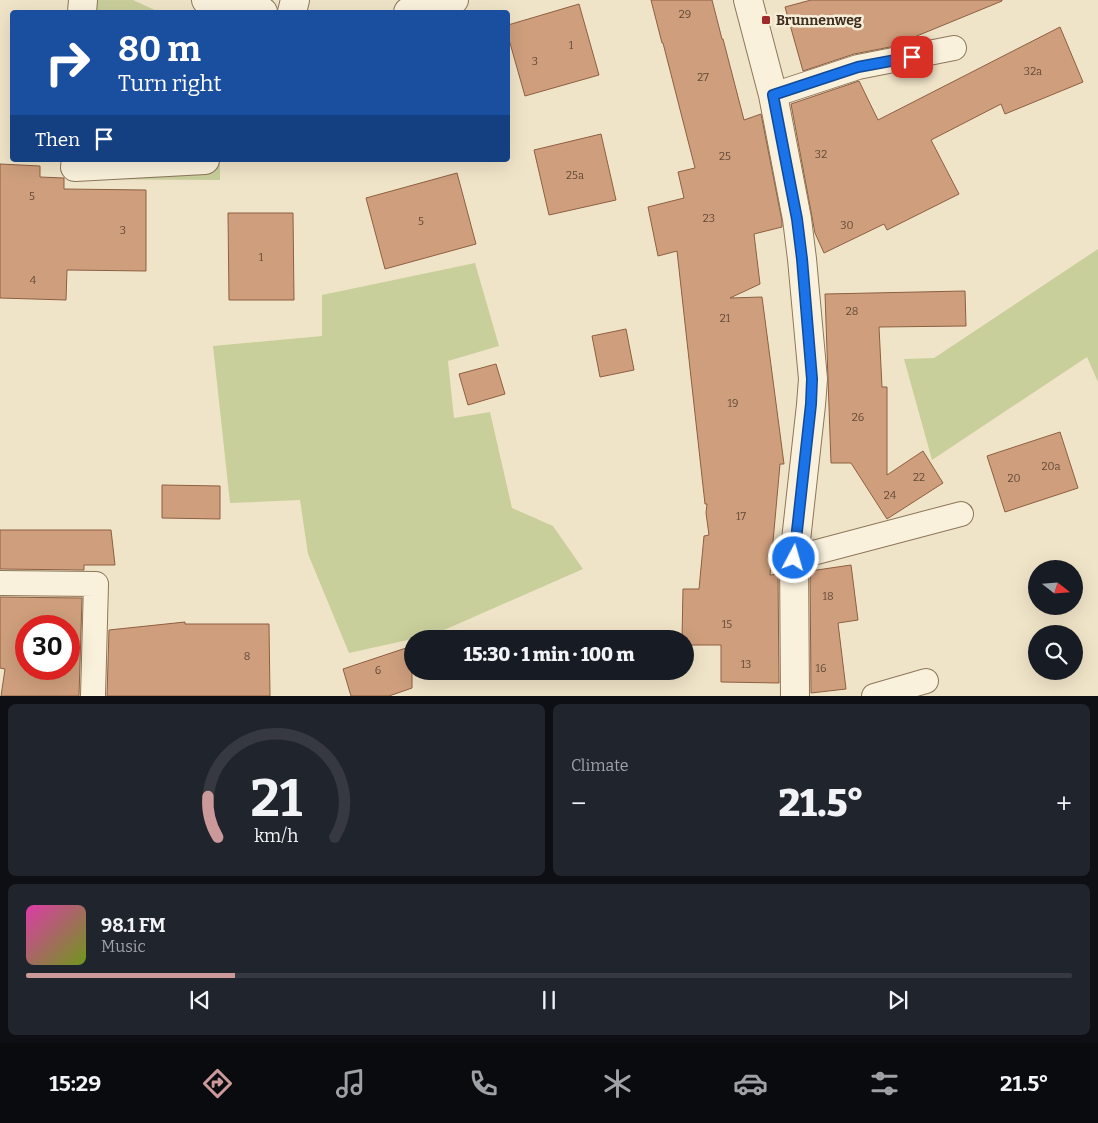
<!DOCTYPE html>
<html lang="en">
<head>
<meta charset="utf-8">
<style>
  :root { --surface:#171b24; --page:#20242c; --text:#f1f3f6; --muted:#9ea1a6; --line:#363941; --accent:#cc999b }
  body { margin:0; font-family:Bitter,serif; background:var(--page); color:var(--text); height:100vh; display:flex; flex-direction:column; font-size:19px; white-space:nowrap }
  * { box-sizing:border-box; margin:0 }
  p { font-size:16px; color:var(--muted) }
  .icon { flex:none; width:28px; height:28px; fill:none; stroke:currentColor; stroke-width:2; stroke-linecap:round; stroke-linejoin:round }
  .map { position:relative; height:696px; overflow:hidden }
  .sheet { display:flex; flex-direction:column; gap:8px; padding:8px; background:#0d0f14; flex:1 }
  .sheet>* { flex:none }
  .hud { position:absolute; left:10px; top:10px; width:500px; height:152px; border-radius:5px; box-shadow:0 5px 20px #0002; background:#1a4fa0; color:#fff; overflow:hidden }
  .needle { width:32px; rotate:107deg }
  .fabs { position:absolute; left:1028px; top:560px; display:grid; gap:10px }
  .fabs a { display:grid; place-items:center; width:55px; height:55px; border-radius:50%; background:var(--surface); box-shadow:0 5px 20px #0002; font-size:25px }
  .speed { position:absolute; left:15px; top:615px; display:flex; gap:10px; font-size:25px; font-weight:700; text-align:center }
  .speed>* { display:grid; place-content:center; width:65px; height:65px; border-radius:50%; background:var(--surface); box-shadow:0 5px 20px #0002; line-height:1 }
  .speed .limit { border:8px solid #d22; background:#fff; color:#111 }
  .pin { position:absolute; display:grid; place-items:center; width:42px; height:42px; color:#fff; margin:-21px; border-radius:10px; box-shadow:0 2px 8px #0006 }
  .me { position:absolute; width:55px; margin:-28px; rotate:6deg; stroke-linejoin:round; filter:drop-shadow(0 0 4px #0008) }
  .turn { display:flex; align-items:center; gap:18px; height:105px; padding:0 25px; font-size:22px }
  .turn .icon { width:65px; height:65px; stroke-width:2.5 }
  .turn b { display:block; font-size:35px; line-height:42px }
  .then { display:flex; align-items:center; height:48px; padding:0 25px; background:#0003; gap:10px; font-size:19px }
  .big { font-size:38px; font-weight:800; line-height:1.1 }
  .sheet .tile { flex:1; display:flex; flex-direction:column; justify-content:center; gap:8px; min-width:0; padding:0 18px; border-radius:8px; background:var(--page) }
  .sheet .dial { align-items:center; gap:0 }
  .dial svg { height:130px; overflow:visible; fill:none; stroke:var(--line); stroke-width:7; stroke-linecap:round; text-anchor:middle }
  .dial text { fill:var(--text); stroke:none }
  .song { display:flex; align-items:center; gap:15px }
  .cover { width:60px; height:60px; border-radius:8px; background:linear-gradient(135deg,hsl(320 70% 55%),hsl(80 70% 35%)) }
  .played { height:5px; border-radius:2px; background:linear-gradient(90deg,var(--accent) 20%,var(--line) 20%) }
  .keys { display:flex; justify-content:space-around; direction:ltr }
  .heat { display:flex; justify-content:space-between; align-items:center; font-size:28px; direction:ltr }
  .sheet .tiles { flex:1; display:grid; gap:8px; grid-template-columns:1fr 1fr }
  .tile:last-child { grid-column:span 2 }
  .trip { position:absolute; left:404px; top:630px; width:290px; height:50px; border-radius:25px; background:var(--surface); box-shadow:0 5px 20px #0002; font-weight:800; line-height:50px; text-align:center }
  .menu { display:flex; height:80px; justify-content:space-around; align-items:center; background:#090b0e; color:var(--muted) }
  .menu .icon { width:35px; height:35px }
  .menu .active { color:var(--accent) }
  .menu b { font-size:22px; color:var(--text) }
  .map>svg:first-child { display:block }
  .green { fill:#c9cf9b }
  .building { fill:#cf9f7d; stroke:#8d5f41; fill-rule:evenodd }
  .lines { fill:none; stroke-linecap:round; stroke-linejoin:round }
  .lane-casing { stroke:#8d765c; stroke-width:26 }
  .street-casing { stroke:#8d765c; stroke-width:30 }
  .lane { stroke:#faf1dc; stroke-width:24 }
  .street { stroke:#faf1dc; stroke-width:28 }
  .route-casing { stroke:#114b97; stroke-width:12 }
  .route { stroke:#1a73e8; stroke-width:9 }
  .poi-dot { fill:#9e2a2b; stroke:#f7eed8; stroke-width:2 }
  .labels { text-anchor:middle; stroke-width:5; stroke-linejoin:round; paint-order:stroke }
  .number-label { font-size:11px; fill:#624a37 }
  .poi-label { font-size:14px; font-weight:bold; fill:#3d2e20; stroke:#f7eed8; text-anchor:start }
</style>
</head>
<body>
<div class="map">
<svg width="1098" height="696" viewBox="0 0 1098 696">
  <rect width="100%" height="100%" fill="#f0e4c8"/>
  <g class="green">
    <polygon points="69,0 133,0 159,12 69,12"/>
    <polygon points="68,160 220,160 220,180 68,179"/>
    <polygon points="1098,249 1098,382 1087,357 932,460 904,359 934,358"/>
    <polygon points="475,263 499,346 448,361 454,418 490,412 512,508 553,526 583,569 435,634 349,653 308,554 300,500 230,503 213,346 322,336 322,295"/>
  </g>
  <g class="building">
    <polygon points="651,0 712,0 722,39 723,39 744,120 761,114 782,221 782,227 754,234 760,284 730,298 762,297 784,464 780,464 770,575 778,574 779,683 721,682 721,645 685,645 685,639 682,639 683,589 699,589 704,536 709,535 706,513 707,504 705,504 677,251 658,256 648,207 684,198 678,172 695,168 663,43 662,43"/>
    <polygon points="811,0 1002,0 1002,1 890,47 854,54 803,71 785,7"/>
    <polygon points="579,4 599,75 525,96 508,36 508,25"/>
    <polygon points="1060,27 1083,82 1005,114 1001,104 931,140 959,194 887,230 884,224 824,253 815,233 791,104 859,81 878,120"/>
    <polygon points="601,134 616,200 549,215 534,150"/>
    <polygon points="0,164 40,166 40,177 64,178 64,189 146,190 146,271 67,270 66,300 0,298"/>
    <polygon points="457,173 476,244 385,269 366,198"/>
    <polygon points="228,213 293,213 294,300 229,300"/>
    <polygon points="965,291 966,326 879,327 882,387 887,387 887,475 923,451 943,483 887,519 851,463 831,463 825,294"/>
    <polygon points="626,329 634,370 600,377 592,336"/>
    <polygon points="496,364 505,394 468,405 459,374"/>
    <polygon points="1060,432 1078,488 1005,512 987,456"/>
    <polygon points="162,485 220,486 220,519 162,518"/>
    <polygon points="0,530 111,530 115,565 84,565 84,570 0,569"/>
    <polygon points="851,565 858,620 838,623 846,689 811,693 810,571"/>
    <path d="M 0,597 L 82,598 L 79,696 L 1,696 L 5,669 L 0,668 ZM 26,626 L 69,626 L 69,669 L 26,669 Z"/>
    <polygon points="185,622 185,624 269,624 270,696 107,696 109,630"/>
    <polygon points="412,646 412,688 389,696 351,696 343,669"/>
  </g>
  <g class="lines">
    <g class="lane-casing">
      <g id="lane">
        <polyline points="773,95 858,67 954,48"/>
        <polyline points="794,558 961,514"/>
        <polyline points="0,583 96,584 93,696"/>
        <polyline points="874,696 926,681"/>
      </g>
    </g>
    <g class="street-casing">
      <g id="street">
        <polyline points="206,0 263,12"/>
        <polyline points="748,0 773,95 797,219 802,259 813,379 811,405 794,558 795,696"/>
        <polyline points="82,12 83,0"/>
        <polyline points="292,12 295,0"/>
        <polyline points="408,12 454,0"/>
        <polyline points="76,160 75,167 205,160"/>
      </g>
    </g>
    <use href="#lane" class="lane"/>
    <use href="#street" class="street"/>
  </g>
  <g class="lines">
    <g class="route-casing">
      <polyline id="route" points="794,558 811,404 812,379 802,259 797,219 773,95 858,67 912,57"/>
    </g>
    <use href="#route" class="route"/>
  </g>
  <rect class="poi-dot" x="761" y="15" width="10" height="10" rx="2.5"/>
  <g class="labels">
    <g class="number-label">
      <text x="685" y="18">29</text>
      <text x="571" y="49">1</text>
      <text x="535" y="65">3</text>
      <text x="1033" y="75">32a</text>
      <text x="703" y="81">27</text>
      <text x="821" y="158">32</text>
      <text x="725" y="160">25</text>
      <text x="575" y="179">25a</text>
      <text x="32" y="200">5</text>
      <text x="709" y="222">23</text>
      <text x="421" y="225">5</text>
      <text x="847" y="229">30</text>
      <text x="123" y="234">3</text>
      <text x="261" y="261">1</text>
      <text x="33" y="284">4</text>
      <text x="852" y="315">28</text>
      <text x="725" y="322">21</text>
      <text x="733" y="407">19</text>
      <text x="858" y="421">26</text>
      <text x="1051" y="470">20a</text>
      <text x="919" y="481">22</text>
      <text x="1014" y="482">20</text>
      <text x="890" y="499">24</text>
      <text x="741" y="520">17</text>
      <text x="828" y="600">18</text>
      <text x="727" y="628">15</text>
      <text x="247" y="660">8</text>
      <text x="746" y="668">13</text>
      <text x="821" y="672">16</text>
      <text x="378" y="674">6</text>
    </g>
    <g class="poi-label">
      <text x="776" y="25">Brunnenweg</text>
    </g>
  </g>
</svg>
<div class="fabs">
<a><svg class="needle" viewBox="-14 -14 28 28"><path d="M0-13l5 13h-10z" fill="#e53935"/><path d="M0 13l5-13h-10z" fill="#9ea1a6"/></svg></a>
<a><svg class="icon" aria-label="search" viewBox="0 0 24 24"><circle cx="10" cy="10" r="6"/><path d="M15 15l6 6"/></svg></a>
</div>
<div class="speed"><div class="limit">30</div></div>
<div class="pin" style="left:912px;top:57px;background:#d93025"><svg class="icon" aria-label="arrive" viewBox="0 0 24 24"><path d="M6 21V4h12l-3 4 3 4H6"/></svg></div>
<svg class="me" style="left:794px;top:558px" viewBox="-20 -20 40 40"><circle r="17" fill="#1a73e8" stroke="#fff" stroke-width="3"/><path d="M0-11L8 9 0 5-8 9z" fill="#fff"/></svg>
<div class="trip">15:30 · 1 min · 100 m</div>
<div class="hud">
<div class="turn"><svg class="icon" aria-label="right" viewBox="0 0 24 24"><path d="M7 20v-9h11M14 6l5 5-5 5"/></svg><div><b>80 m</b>Turn right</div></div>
<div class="then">Then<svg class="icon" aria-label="arrive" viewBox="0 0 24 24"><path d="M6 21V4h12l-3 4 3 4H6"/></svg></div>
</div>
</div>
<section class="sheet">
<div class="tiles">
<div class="tile dial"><svg viewBox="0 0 100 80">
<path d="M14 69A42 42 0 1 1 86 69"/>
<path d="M14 69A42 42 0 0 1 8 44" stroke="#cc999b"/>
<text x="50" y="56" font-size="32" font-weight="700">21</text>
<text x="50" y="72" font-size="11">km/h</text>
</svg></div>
<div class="tile"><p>Climate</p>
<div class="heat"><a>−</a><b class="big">21.5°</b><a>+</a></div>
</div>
<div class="tile">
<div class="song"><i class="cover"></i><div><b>98.1 FM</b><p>Music</p></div></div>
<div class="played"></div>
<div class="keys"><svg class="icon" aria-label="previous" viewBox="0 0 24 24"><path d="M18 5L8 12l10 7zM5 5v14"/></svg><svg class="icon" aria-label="pause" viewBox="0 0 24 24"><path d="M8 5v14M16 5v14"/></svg><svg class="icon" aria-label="next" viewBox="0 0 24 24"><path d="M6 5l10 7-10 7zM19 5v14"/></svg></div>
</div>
</div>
</section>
<nav class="menu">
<b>15:29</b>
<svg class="icon active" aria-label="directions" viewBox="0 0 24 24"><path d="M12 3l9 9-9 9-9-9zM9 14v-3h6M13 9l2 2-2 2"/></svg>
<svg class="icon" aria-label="music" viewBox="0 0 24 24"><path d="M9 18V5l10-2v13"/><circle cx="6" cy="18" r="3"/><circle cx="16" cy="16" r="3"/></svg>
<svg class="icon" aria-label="phone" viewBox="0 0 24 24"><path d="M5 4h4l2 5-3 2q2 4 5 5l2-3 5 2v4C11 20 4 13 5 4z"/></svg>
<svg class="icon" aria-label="climate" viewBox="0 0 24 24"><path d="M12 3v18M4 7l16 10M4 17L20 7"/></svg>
<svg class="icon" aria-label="car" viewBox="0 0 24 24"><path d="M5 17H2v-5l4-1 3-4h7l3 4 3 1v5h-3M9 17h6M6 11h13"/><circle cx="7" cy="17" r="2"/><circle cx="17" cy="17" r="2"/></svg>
<svg class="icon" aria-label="filters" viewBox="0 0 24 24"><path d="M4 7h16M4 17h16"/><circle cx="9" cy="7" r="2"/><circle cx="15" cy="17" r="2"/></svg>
<b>21.5°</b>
</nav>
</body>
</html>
